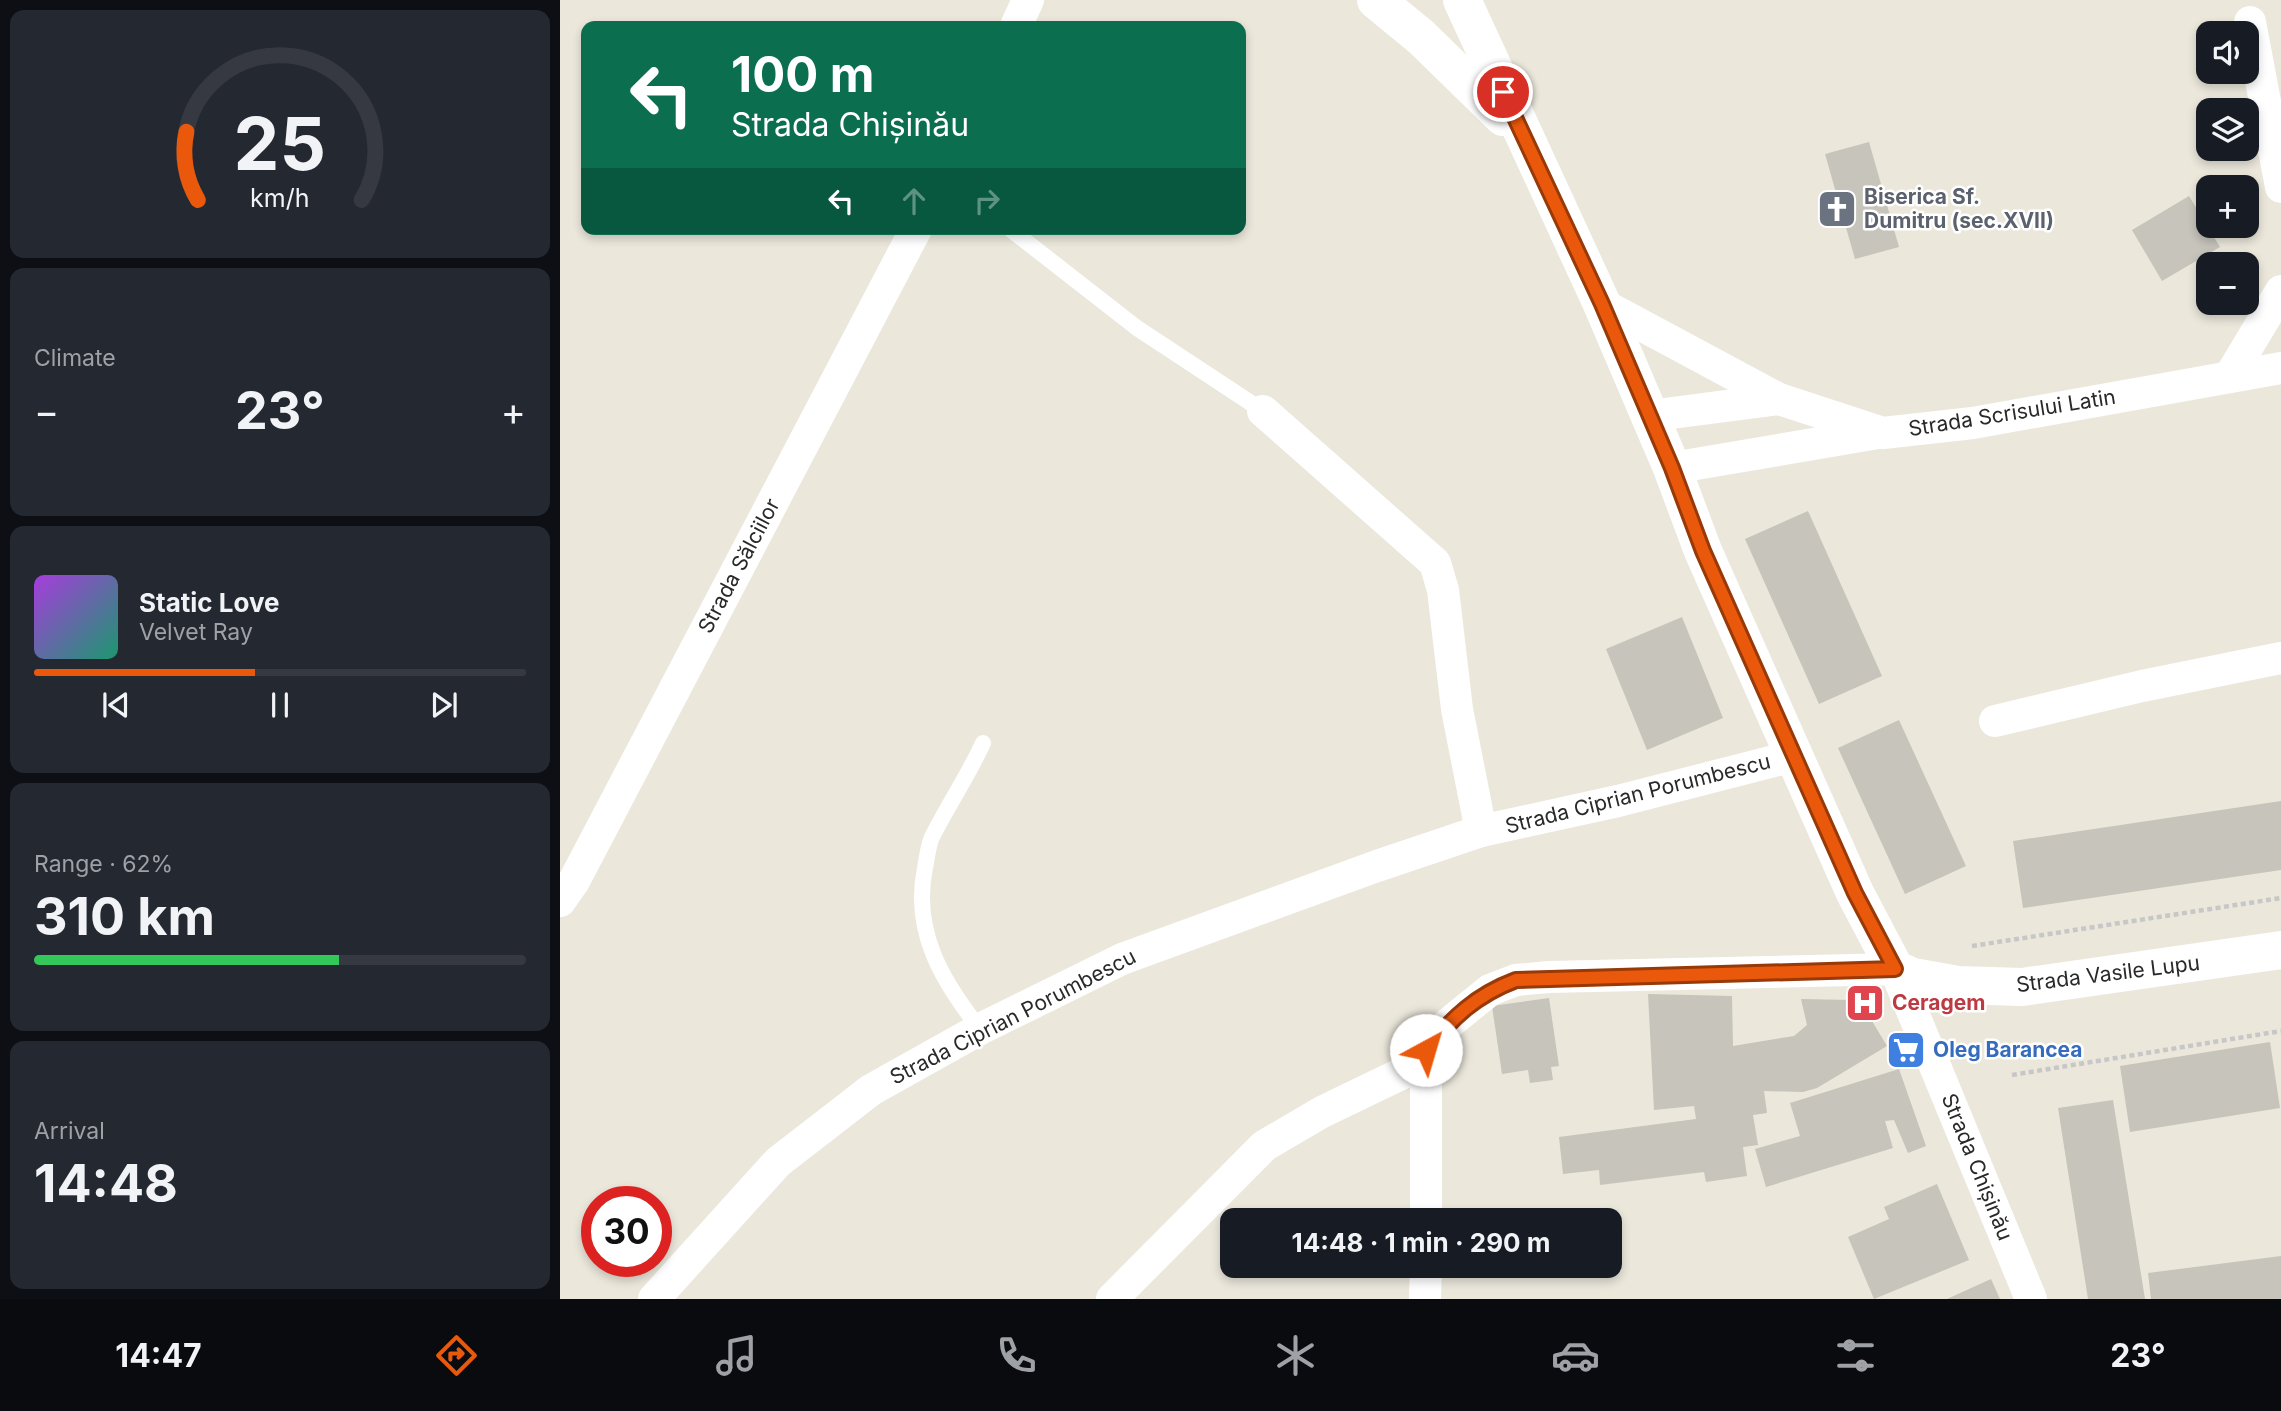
<!DOCTYPE html>
<html lang="en">
<head>
<meta charset="utf-8">
<style>
  :root { --surface:#171b24; --page:#242831; --text:#f1f3f6; --muted:#9ea1a6; --line:#363941; --accent:#ea580c }
  body { margin:0; font-family:Inter,sans-serif; background:var(--page); color:var(--text); height:100vh; display:flex; flex-direction:column; font-size:26px; white-space:nowrap }
  * { box-sizing:border-box; margin:0 }
  p { font-size:23px; color:var(--muted) }
  .icon { flex:none; width:38px; height:38px; fill:none; stroke:currentColor; stroke-width:2; stroke-linecap:round; stroke-linejoin:round }
  .map { position:relative; flex:1; overflow:hidden }
  .drawer { display:flex; flex-direction:column; gap:10px; padding:10px; background:#0d0f14; width:560px }
  .drawer>* { flex:none }
  .hud { position:absolute; left:21px; top:21px; width:665px; height:214px; border-radius:14px; box-shadow:0 4px 10px #0003; background:#0b6e4f; color:#fff; overflow:hidden }
  .controls { position:absolute; left:1636px; top:21px; display:grid; gap:14px }
  .controls a { display:grid; place-items:center; width:63px; height:63px; border-radius:14px; background:var(--surface); box-shadow:0 4px 10px #0003; font-size:35px }
  .speed { position:absolute; left:21px; top:1186px; display:flex; gap:14px; font-size:35px; font-weight:700; text-align:center }
  .speed>* { display:grid; place-content:center; width:91px; height:91px; border-radius:50%; background:var(--surface); box-shadow:0 4px 10px #0003; line-height:1 }
  .speed .limit { border:10px solid #d22; background:#fff; color:#111 }
  .pin { position:absolute; display:grid; place-items:center; width:60px; height:60px; color:#fff; margin:-30px; border:4px solid #fff; border-radius:50%; box-shadow:0 2px 7px #0007 }
  .me { position:absolute; width:77px; margin:-38px; rotate:39deg; stroke-linejoin:round; filter:drop-shadow(0 0 5px #0008) }
  .turn { display:flex; align-items:center; gap:24px; height:147px; padding:0 35px; font-size:32px }
  .turn .icon { width:91px; height:91px; stroke-width:2.5 }
  .turn b { display:block; font-size:49px; line-height:60px }
  .lanes { display:flex; align-items:center; height:66px; padding:0 35px; background:#0003; justify-content:center; gap:35px; direction:ltr }
  .lanes .off { opacity:.35 }
  .big { font-size:52px; font-weight:700; line-height:1.1 }
  .drawer .tile { flex:1; display:flex; flex-direction:column; justify-content:center; gap:10px; min-width:0; padding:0 24px; border-radius:14px; background:var(--page) }
  .drawer .dial { align-items:center; gap:0 }
  .dial svg { height:182px; overflow:visible; fill:none; stroke:var(--line); stroke-width:7; stroke-linecap:round; text-anchor:middle }
  .dial text { fill:var(--text); stroke:none }
  .song { display:flex; align-items:center; gap:21px }
  .cover { width:84px; height:84px; border-radius:10px; background:linear-gradient(135deg,hsl(280 70% 55%),hsl(160 70% 35%)) }
  .played { height:7px; border-radius:4px; background:linear-gradient(90deg,var(--accent) 45%,var(--line) 45%) }
  .keys { display:flex; justify-content:space-around; direction:ltr }
  .heat { display:flex; justify-content:space-between; align-items:center; font-size:38px; direction:ltr }
  .charge { height:10px; border-radius:5px; background:linear-gradient(90deg,#34c759 62%,var(--line) 0) }
  .trip { position:absolute; left:660px; top:1208px; width:402px; height:70px; border-radius:14px; background:var(--surface); box-shadow:0 4px 10px #0003; font-weight:700; line-height:70px; text-align:center }
  .menu { display:flex; height:112px; justify-content:space-around; align-items:center; background:#090b0e; color:var(--muted) }
  .menu .icon { width:49px; height:49px }
  .menu .current { color:var(--accent) }
  .menu b { font-size:32px; color:var(--text) }
  main { display:flex; flex:1; min-height:0 }
  .map>svg:first-child { display:block }
  .building { fill:#c6c4bb }
  .lines { fill:none; stroke-linecap:round; stroke-linejoin:round }
  .path { stroke:#c7c7c7; stroke-width:4.5; stroke-dasharray:5 3.5; stroke-linecap:butt }
  .lane { stroke:#fff; stroke-width:16 }
  .street { stroke:#fff; stroke-width:32 }
  .secondary { stroke:#fff; stroke-width:38 }
  .route-casing { stroke:#983908; stroke-width:18 }
  .route { stroke:#ea580c; stroke-width:12 }
  .labels { text-anchor:middle; stroke-width:5; stroke-linejoin:round; paint-order:stroke }
  .worship-label { font-size:21px; font-weight:bold; fill:#5b616d; stroke:#fff; text-anchor:start }
  .street-label { font-size:21px; fill:#292929; stroke:#fff }
  .health-label { font-size:21px; font-weight:bold; fill:#be3a42; stroke:#fff; text-anchor:start }
  .shop-label { font-size:21px; font-weight:bold; fill:#366cbe; stroke:#fff; text-anchor:start }
</style>
</head>
<body>
<main>
<section class="drawer">
<div class="tile dial"><svg viewBox="0 0 100 80">
<path d="M14 69A42 42 0 1 1 86 69"/>
<path d="M14 69A42 42 0 0 1 9 39" stroke="#ea580c"/>
<text x="50" y="56" font-size="32" font-weight="700">25</text>
<text x="50" y="72" font-size="11">km/h</text>
</svg></div>
<div class="tile"><p>Climate</p>
<div class="heat"><a>−</a><b class="big">23°</b><a>+</a></div>
</div>
<div class="tile">
<div class="song"><i class="cover"></i><div><b>Static Love</b><p>Velvet Ray</p></div></div>
<div class="played"></div>
<div class="keys"><svg class="icon" aria-label="previous" viewBox="0 0 24 24"><path d="M18 5L8 12l10 7zM5 5v14"/></svg><svg class="icon" aria-label="pause" viewBox="0 0 24 24"><path d="M8 5v14M16 5v14"/></svg><svg class="icon" aria-label="next" viewBox="0 0 24 24"><path d="M6 5l10 7-10 7zM19 5v14"/></svg></div>
</div>
<div class="tile"><p>Range · 62%</p><b class="big">310 km</b><div class="charge"></div></div>
<div class="tile"><p>Arrival</p><b class="big">14:48</b></div>
</section>
<div class="map">
<svg width="1721" height="1299" viewBox="0 0 1721 1299">
  <rect width="100%" height="100%" fill="#ebe7db"/>
  <g class="building">
    <polygon points="1309,142 1339,247 1295,259 1265,154"/>
    <polygon points="1629,196 1660,247 1602,281 1572,230"/>
    <polygon points="1248,511 1322,676 1259,704 1185,539"/>
    <polygon points="1122,617 1163,718 1087,750 1046,649"/>
    <polygon points="1339,720 1406,866 1345,894 1278,748"/>
    <polygon points="1721,801 1721,870 1463,908 1453,841"/>
    <polygon points="1088,994 1172,996 1173,1046 1234,1036 1247,1025 1241,999 1291,1000 1303,1006 1327,1046 1257,1088 1243,1092 1204,1091 1207,1113 1193,1115 1198,1145 1183,1147 1187,1176 1146,1182 1144,1172 1040,1185 1039,1170 1003,1174 999,1137 1136,1119 1134,1106 1094,1110"/>
    <polygon points="989,998 999,1066 991,1067 993,1080 970,1083 968,1070 942,1074 932,1006"/>
    <polygon points="1710,1042 1720,1108 1570,1132 1560,1066"/>
    <polygon points="1339,1069 1366,1146 1348,1153 1334,1120 1325,1121 1333,1148 1206,1187 1195,1149 1240,1136 1230,1103"/>
    <polygon points="1553,1100 1585,1299 1528,1299 1498,1108"/>
    <polygon points="1377,1184 1409,1260 1314,1299 1288,1237 1329,1219 1324,1207"/>
    <polygon points="1721,1256 1721,1299 1591,1299 1588,1273"/>
    <polygon points="1431,1279 1440,1299 1387,1299"/>
  </g>
  <g class="lines">
    <g class="path">
      <polyline points="1412,946 1721,898"/>
      <polyline points="1452,1075 1721,1031"/>
    </g>
    <g class="lane">
      <polyline points="450,229 577,328 703,411"/>
      <path d="M 420,1029 C 382,981 352,931 365,868 C 367,858 368,846 372,837 C 388,805 408,776 423,743"/>
    </g>
    <g class="street">
      <polyline points="1690,22 1721,187"/>
      <polyline points="456,26 468,0"/>
      <polyline points="1042,304 1219,399 1323,433 1413,423 1721,368"/>
      <polyline points="1670,376 1721,291"/>
      <polyline points="703,411 875,563 883,590 897,709 921,831"/>
      <polyline points="1089,416 1219,399"/>
      <polyline points="1112,468 1318,433"/>
      <polyline points="1435,721 1582,686 1721,658"/>
      <polyline points="0,901 14,881 356,229"/>
      <polyline points="866,1220 866,1050"/>
      <polyline points="94,1299 218,1162 311,1090 420,1029 562,959 817,866 921,831 1058,801 1234,756"/>
      <polyline points="552,1299 704,1146 762,1112 847,1071 888,1024 930,990 956,980 989,977 1335,969 1471,1299"/>
      <polyline points="865,1299 866,1265"/>
    </g>
    <g class="secondary">
      <polyline points="816,0 861,37 943,117"/>
      <polyline points="902,0 1042,304 1112,468 1143,551 1295,893 1335,969 1353,977 1398,985 1462,987 1721,950"/>
    </g>
  </g>
  <g class="lines">
    <g class="route-casing">
      <path id="route" d="M 866,1050 C 892,1018 916,995 956,980 L 1335,969 L 1295,893 L 1143,551 L 1112,468 L 1042,304 L 943,92"/>
    </g>
    <use href="#route" class="route"/>
  </g>
  <defs>
    <g id="church-square" transform="scale(2.0125)"><rect x="-9" y="-9" width="18" height="18" rx="4" fill="#6b7280" stroke="#fff"/><path d="M-1.2-6h2.4v3.5h3.3v2.4h-3.3V6h-2.4V-.1h-3.3v-2.4h3.3Z" fill="#fff"/></g>
    <g id="hospital-square" transform="scale(2.0125)"><rect x="-9" y="-9" width="18" height="18" rx="4" fill="#e0444e" stroke="#fff"/><path d="M-5-5h3v3.5h4V-5h3V5h-3V1.5h-4V5h-3Z" fill="#fff"/></g>
    <g id="supermarket-square" transform="scale(2.0125)"><rect x="-9" y="-9" width="18" height="18" rx="4" fill="#3f7fe0" stroke="#fff"/><path d="M-6-5.5h2.5l.6 2H6L4.5 2H-2.5L-4.4-4H-6ZM-1.5 3.2a1.3 1.3 0 1 0 .1 0ZM3 3.2a1.3 1.3 0 1 0 .1 0Z" fill="#fff"/></g>
  </defs>
  <g fill-rule="evenodd">
    <use href="#church-square" x="1277" y="209"/>
    <use href="#hospital-square" x="1305" y="1003"/>
    <use href="#supermarket-square" x="1346" y="1050"/>
  </g>
  <g class="labels">
    <g class="worship-label">
      <text x="1304" y="204">Biserica Sf.<tspan x="1304" dy="24">Dumitru (sec.XVII)</tspan></text>
    </g>
    <g class="street-label">
      <text transform="translate(1452 413) rotate(-9)" y="7">Strada Scrisului Latin</text>
      <text transform="translate(179 566) rotate(-62)" y="7">Strada Sălciilor</text>
      <text transform="translate(1078 794) rotate(-14)" y="7">Strada Ciprian Porumbescu</text>
      <text transform="translate(1548 974) rotate(-7)" y="7">Strada Vasile Lupu</text>
      <text transform="translate(453 1017) rotate(-27)" y="7">Strada Ciprian Porumbescu</text>
      <text transform="translate(1417 1167) rotate(68)" y="7">Strada Chișinău</text>
    </g>
    <g class="health-label">
      <text x="1332" y="1010">Ceragem</text>
    </g>
    <g class="shop-label">
      <text x="1373" y="1057">Oleg Barancea</text>
    </g>
  </g>
</svg>
<div class="controls">
<a><svg class="icon" aria-label="sound" viewBox="0 0 24 24"><path d="M4 9h4l5-4v14l-5-4H4zM17 9q2 3 0 6"/></svg></a>
<a><svg class="icon" aria-label="layers" viewBox="0 0 24 24"><path d="M12 4l9 5-9 5-9-5zM3 14l9 5 9-5"/></svg></a>
<a>+</a>
<a>−</a>
</div>
<div class="speed"><div class="limit">30</div></div>
<div class="pin" style="left:943px;top:92px;background:#d93025"><svg class="icon" aria-label="arrive" viewBox="0 0 24 24"><path d="M6 21V4h12l-3 4 3 4H6"/></svg></div>
<svg class="me" style="left:866px;top:1050px" viewBox="-20 -20 40 40"><circle r="19" fill="#fff"/><path d="M0-13L10 11 0 6-10 11z" fill="#ea580c"/></svg>
<div class="trip">14:48 · 1 min · 290 m</div>
<div class="hud">
<div class="turn"><svg class="icon" aria-label="left" viewBox="0 0 24 24"><path d="M17 20v-9H6M10 6l-5 5 5 5"/></svg><div><b>100 m</b>Strada Chișinău</div></div>
<div class="lanes"><svg class="icon" aria-label="left" viewBox="0 0 24 24"><path d="M17 20v-9H6M10 6l-5 5 5 5"/></svg><svg class="icon off" aria-label="ahead" viewBox="0 0 24 24"><path d="M12 20V5M6 11l6-6 6 6"/></svg><svg class="icon off" aria-label="right" viewBox="0 0 24 24"><path d="M7 20v-9h11M14 6l5 5-5 5"/></svg></div>
</div>
</div>
</main>
<nav class="menu">
<b>14:47</b>
<svg class="icon current" aria-label="directions" viewBox="0 0 24 24"><path d="M12 3l9 9-9 9-9-9zM9 14v-3h6M13 9l2 2-2 2"/></svg>
<svg class="icon" aria-label="music" viewBox="0 0 24 24"><path d="M9 18V5l10-2v13"/><circle cx="6" cy="18" r="3"/><circle cx="16" cy="16" r="3"/></svg>
<svg class="icon" aria-label="phone" viewBox="0 0 24 24"><path d="M5 4h4l2 5-3 2q2 4 5 5l2-3 5 2v4C11 20 4 13 5 4z"/></svg>
<svg class="icon" aria-label="climate" viewBox="0 0 24 24"><path d="M12 3v18M4 7l16 10M4 17L20 7"/></svg>
<svg class="icon" aria-label="car" viewBox="0 0 24 24"><path d="M5 17H2v-5l4-1 3-4h7l3 4 3 1v5h-3M9 17h6M6 11h13"/><circle cx="7" cy="17" r="2"/><circle cx="17" cy="17" r="2"/></svg>
<svg class="icon" aria-label="filters" viewBox="0 0 24 24"><path d="M4 7h16M4 17h16"/><circle cx="9" cy="7" r="2"/><circle cx="15" cy="17" r="2"/></svg>
<b>23°</b>
</nav>
</body>
</html>
